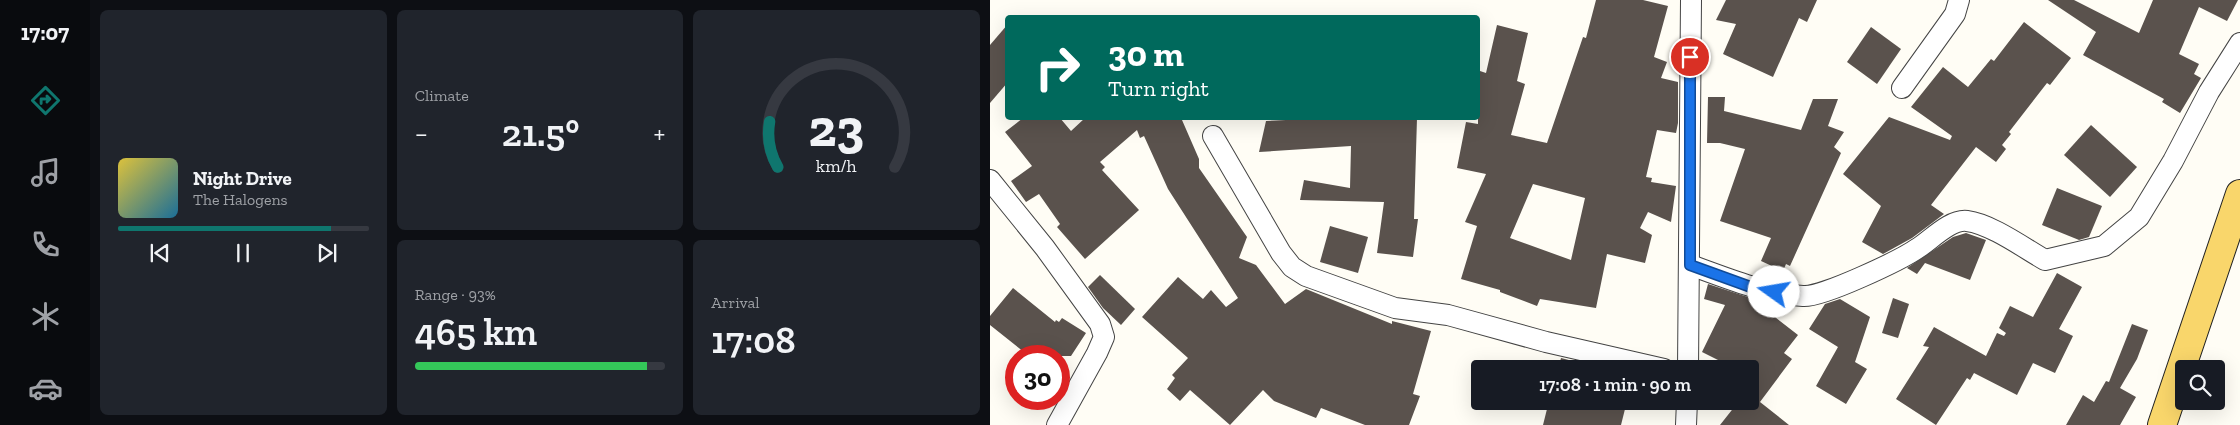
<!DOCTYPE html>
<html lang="en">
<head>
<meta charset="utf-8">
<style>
  :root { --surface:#171b24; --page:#20242c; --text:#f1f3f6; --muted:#9ea1a6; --line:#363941; --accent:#0f766e }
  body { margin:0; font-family:"Zilla Slab",serif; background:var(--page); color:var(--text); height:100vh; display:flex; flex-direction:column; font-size:19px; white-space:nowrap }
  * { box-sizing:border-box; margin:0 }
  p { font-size:16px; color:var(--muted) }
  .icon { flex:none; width:28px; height:28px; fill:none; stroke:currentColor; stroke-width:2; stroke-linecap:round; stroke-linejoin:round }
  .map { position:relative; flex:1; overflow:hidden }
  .panel { display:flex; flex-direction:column; gap:10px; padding:10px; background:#0d0f14; width:900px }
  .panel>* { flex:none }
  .top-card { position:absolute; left:15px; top:15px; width:475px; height:105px; border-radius:5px; box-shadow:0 5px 20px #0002; background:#00695c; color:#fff; overflow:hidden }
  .buttons { position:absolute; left:1185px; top:360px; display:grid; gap:10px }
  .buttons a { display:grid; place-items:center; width:50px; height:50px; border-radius:5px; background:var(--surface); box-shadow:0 5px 20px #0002; font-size:25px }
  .speed { position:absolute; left:15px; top:345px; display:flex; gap:10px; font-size:25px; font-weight:700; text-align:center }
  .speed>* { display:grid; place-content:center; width:65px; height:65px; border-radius:50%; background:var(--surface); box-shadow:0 5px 20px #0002; line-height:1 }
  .speed .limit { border:8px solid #d22; background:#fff; color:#111 }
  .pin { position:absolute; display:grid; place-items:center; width:42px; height:42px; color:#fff; margin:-21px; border:2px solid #fff; border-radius:50%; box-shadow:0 1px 5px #0007 }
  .me { position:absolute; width:55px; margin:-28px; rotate:283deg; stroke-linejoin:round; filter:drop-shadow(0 0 4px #0008) }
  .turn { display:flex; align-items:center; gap:18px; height:105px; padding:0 20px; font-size:22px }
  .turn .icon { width:65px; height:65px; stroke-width:2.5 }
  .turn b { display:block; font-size:35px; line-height:42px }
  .big { font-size:38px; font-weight:600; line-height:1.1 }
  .panel .tile { flex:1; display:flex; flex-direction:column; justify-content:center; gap:8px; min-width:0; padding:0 18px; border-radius:8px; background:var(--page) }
  .panel .dial { align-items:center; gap:0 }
  .dial svg { height:130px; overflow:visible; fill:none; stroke:var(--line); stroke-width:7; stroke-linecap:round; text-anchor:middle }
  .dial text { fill:var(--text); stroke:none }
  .song { display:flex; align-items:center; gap:15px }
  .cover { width:60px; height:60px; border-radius:8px; background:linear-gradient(135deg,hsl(50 70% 55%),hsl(200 70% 35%)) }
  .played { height:5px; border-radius:2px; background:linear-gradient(90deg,var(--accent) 85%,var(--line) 85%) }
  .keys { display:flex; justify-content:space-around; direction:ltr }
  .heat { display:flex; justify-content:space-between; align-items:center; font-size:28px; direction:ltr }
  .charge { height:8px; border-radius:4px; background:linear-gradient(90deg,#34c759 93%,var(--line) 0) }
  .panel .tiles { flex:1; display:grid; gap:10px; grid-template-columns:repeat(3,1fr) }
  .tile:first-child { grid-row:span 2 }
  .trip { position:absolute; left:481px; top:360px; width:288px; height:50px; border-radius:5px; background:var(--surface); box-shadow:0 5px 20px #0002; font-weight:600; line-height:50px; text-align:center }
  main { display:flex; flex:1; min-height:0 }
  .menu { display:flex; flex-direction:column; width:90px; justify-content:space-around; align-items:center; background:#090b0e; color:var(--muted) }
  .menu .icon { width:35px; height:35px }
  .menu .selected { color:var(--accent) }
  .menu b { font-size:22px; color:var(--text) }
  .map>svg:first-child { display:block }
  .building { fill:#5a524d; fill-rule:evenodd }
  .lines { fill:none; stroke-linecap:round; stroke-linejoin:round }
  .street-casing { stroke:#444; stroke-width:22 }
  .primary-casing { stroke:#222; stroke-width:30 }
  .street { stroke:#fff; stroke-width:20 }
  .primary { stroke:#f9d66b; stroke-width:28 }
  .route-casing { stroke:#114b97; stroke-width:12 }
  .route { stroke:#1a73e8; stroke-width:9 }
</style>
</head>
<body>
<main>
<nav class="menu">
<b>17:07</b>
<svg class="icon selected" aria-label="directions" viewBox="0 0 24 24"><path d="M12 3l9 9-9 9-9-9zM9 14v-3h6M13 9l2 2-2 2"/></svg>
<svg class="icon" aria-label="music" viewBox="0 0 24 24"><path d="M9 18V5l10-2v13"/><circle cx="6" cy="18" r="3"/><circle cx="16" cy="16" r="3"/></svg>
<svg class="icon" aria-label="phone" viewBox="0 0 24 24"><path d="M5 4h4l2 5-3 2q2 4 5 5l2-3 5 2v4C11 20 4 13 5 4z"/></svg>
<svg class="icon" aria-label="climate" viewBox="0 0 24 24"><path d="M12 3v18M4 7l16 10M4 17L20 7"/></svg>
<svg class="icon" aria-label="car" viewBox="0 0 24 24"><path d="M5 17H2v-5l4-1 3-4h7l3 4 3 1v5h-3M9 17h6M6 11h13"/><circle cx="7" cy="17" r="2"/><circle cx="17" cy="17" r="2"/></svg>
</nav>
<section class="panel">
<div class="tiles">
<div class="tile">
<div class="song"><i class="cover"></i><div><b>Night Drive</b><p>The Halogens</p></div></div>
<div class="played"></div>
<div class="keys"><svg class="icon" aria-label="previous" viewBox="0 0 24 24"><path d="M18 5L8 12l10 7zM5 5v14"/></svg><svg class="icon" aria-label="pause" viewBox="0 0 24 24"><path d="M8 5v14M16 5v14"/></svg><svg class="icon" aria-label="next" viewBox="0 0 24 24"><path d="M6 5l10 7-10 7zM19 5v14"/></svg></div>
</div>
<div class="tile"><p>Climate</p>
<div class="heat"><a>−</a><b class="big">21.5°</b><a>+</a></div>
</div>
<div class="tile dial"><svg viewBox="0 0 100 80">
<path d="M14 69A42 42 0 1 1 86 69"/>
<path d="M14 69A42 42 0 0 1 9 41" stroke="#0f766e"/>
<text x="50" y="56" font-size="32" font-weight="700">23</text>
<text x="50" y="72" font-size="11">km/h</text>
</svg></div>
<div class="tile"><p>Range · 93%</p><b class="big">465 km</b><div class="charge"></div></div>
<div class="tile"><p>Arrival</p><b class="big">17:08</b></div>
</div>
</section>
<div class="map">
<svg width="1250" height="425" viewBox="0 0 1250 425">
  <rect width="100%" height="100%" fill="#fffdf5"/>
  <g class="building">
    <path d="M 606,0 L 653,0 L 678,6 L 664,57 L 677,62 L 671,78 L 688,82 L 688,123 L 686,133 L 667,130 L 656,177 L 662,178 L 661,182 L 686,186 L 681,222 L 658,212 L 650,228 L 662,235 L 655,263 L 617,254 L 606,308 L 550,299 L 547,306 L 510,292 L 510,290 L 471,279 L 487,226 L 475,222 L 496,174 L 467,168 L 476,122 L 488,124 L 488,80 L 490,71 L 496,73 L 507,25 L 538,33 L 527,81 L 535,84 L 521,135 L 557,143 L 593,37 L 596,38 ZM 543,184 L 595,198 L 581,260 L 520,238 Z"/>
    <polygon points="736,0 827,0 817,22 809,18 783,77 733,54 746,24 726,20"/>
    <polygon points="1058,0 1084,0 1149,33 1163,0 1248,0 1237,21 1209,7 1189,54 1209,64 1204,74 1211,78 1190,113 1172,102 1174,99 1093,55 1106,32"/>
    <polygon points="1034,22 1081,58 1060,85 1057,83 1019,132 1021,134 1012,145 1016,149 1006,162 986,147 941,205 954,214 922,238 893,254 872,242 891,206 853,174 899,117 960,140 962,136 921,107 953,67 978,87 1001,59 1004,61"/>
    <polygon points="18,24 18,82 0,103 0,45"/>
    <polygon points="881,27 911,49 887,84 857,62"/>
    <polygon points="718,97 735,97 734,111 811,130 823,99 848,99 838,126 854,132 844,147 851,153 800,266 796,264 793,271 771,261 781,238 730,221 755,149 730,143 717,143"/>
    <polygon points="33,118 70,118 81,131 95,118 198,118 192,120 209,159 209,168 257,237 249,258 266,265 295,304 316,289 402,324 402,321 441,331 423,394 430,396 419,425 375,425 331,408 326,418 284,401 273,390 240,425 200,390 190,401 177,389 185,378 182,375 198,358 152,317 188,277 213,299 221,290 236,307 248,298 178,189 154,136 150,138 147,130 110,162 115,167 112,170 149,210 95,259 67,227 70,224 49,194 36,202 21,181 42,166 15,132"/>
    <polygon points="338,118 427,118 424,219 428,219 423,257 387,253 394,202 310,200 314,180 360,188 361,146 269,152 276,121"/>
    <polygon points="1101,125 1147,167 1120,197 1074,155"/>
    <polygon points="1067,188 1112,206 1099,237 1089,240 1052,225"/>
    <polygon points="340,226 378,237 368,273 330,262"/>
    <polygon points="976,233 996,240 980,280 935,263 927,274 917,268 963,237"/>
    <polygon points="1067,273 1092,287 1069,329 1083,336 1065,373 1043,363 1027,395 984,373 980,380 977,378 946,425 906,399 939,347 933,346 944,327 996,356 1007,333 1014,336 1016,333 1009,328 1020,306 1043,317"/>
    <polygon points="110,275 145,309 131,325 113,308 98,287"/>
    <polygon points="718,284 770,301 783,309 781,314 808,335 794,353 802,359 770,402 799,425 730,425 749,401 760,401 760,388 767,379 760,375 760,369 746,369 712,352 735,305 714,299"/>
    <polygon points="23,288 65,322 66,320 69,322 72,318 96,333 81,356 39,356 0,325 0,316"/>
    <polygon points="903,298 919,304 908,338 892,333"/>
    <polygon points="850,299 880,317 865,362 877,369 856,404 826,386 848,347 819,329 835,304"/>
    <polygon points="1142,324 1158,330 1147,359 1130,388 1146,397 1130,425 1076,425 1093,395 1104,402 1116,381 1119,382"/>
    <polygon points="571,358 602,366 610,369 568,369"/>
    <polygon points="559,401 637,401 631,425 553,425"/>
  </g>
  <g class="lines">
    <g class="street-casing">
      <g id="street">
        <polyline points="912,88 965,14 969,0"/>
        <polyline points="223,136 291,253 302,267 316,276 405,308 458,315 556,342 674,369"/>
        <polyline points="0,180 55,248 110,324 114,337 107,353 67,425"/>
        <path d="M 700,265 C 737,278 773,294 813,296 C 831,298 911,260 928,248 C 941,240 960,219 977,221 C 1001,224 1034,248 1055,260 L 1114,246 L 1149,217 L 1183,161 L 1219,92 L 1250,43"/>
        <polyline points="698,369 701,0"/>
        <polyline points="696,425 697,401"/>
      </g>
    </g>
    <g class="primary-casing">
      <polyline id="primary" points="1172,425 1250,194"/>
    </g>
    <use href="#street" class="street"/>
    <use href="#primary" class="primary"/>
  </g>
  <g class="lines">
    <g class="route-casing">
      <polyline id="route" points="700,57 700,265 769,290 784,292"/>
    </g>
    <use href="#route" class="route"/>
  </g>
</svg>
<div class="buttons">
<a><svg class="icon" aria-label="search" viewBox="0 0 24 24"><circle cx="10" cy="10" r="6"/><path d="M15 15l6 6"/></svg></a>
</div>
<div class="speed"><div class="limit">30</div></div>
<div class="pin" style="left:700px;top:57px;background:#d93025"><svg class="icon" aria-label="arrive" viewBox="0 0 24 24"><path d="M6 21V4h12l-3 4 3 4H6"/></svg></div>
<svg class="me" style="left:784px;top:292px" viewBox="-20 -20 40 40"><circle r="19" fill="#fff"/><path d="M0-13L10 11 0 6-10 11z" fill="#1a73e8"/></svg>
<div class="trip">17:08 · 1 min · 90 m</div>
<div class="top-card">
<div class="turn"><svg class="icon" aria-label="right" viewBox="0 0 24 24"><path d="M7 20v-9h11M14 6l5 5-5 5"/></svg><div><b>30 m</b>Turn right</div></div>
</div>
</div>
</main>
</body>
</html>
